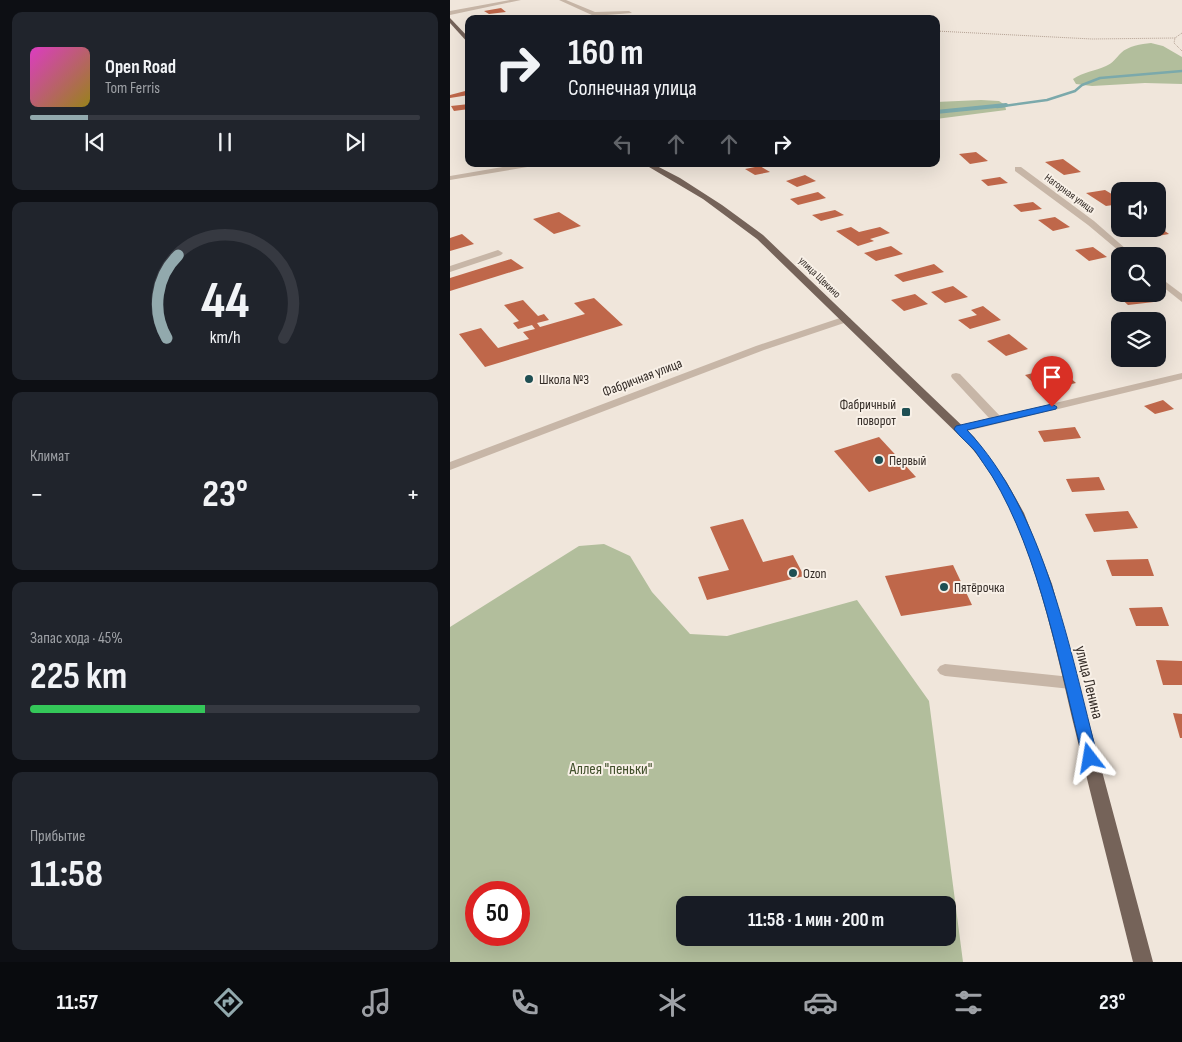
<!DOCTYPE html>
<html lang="ru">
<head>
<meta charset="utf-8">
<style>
  :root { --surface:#171b24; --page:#20242c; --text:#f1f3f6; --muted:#9ea1a6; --line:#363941; --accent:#92a9ad }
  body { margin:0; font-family:"Sofia Sans Condensed",sans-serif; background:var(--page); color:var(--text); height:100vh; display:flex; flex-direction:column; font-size:19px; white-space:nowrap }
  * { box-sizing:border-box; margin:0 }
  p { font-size:16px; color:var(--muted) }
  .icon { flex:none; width:28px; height:28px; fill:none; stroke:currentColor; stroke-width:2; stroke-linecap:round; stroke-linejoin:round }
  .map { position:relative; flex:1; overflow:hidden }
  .details { display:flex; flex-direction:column; gap:12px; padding:12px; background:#0d0f14; width:450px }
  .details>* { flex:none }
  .top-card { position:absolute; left:15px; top:15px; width:475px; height:152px; border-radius:10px; box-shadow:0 5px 20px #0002; background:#171b24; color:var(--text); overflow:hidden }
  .controls { position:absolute; left:661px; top:182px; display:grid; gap:10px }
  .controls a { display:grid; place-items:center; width:55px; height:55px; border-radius:10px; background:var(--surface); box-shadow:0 5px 20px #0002; font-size:25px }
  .speed { position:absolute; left:15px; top:881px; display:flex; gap:10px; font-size:25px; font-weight:700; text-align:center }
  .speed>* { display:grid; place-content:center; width:65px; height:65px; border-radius:50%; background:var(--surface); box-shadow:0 5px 20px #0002; line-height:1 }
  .speed .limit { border:8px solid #d22; background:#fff; color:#111 }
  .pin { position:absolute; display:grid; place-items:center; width:42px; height:42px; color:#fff; margin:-51px -21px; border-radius:50% 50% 50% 0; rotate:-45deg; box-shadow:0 0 5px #0007 }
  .pin .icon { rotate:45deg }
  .me { position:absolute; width:55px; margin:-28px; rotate:346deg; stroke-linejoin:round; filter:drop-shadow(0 0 4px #0008) }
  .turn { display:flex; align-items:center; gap:18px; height:105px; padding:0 20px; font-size:22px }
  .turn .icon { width:65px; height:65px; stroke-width:2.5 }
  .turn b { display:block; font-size:35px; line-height:42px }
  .lanes { display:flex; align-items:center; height:48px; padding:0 20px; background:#0003; justify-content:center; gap:25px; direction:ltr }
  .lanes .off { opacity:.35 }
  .big { font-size:38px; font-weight:700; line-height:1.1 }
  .details .tile { flex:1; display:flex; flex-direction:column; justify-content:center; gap:8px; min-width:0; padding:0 18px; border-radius:10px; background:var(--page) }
  .details .dial { align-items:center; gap:0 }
  .dial svg { height:130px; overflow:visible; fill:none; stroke:var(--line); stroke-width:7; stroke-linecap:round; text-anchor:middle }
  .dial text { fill:var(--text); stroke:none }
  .song { display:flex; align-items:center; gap:15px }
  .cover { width:60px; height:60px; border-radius:8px; background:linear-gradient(135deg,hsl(310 70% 55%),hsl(50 70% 35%)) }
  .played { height:5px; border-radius:2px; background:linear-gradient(90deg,var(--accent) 15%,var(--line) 15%) }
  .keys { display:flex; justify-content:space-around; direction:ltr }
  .heat { display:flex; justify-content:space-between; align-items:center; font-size:28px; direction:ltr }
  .charge { height:8px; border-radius:4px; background:linear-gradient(90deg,#34c759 45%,var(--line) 0) }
  .trip { position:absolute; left:226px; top:896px; width:280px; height:50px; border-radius:10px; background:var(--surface); box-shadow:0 5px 20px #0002; font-weight:700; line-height:50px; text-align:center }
  .menu { display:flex; height:80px; justify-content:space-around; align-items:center; background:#090b0e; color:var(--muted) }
  .menu .icon { width:35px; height:35px }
  .menu .on { color:var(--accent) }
  .menu b { font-size:22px; color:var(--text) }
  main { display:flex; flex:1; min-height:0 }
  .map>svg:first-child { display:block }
  .green { fill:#b2be9c; fill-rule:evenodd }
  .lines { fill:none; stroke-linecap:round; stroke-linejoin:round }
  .stream-far1 { stroke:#7ba9ab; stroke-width:2.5 }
  .stream { stroke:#7ba9ab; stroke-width:4 }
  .building { fill:#bf674a }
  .path { stroke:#b3a092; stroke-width:1; stroke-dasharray:1 1; stroke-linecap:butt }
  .minor { fill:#c7b6a7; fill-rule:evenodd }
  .major { fill:#756359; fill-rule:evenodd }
  .route { fill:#1a73e8; stroke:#114b97 }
  .poi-dot { fill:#1f4f53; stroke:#f8f0e7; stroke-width:2 }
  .labels { text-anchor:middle; stroke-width:4; stroke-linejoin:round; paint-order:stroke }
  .far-street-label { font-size:11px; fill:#342c27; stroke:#f8f0e7 }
  .street-label { font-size:14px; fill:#342c27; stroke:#f8f0e7 }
  .poi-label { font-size:14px; fill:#342c27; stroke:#f8f0e7; text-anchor:start }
  .near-street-label { font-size:16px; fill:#342c27; stroke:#f8f0e7 }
  .near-park-label { font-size:16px; fill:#43512d; stroke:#f8f0e7 }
</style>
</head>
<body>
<main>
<section class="details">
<div class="tile">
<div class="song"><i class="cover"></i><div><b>Open Road</b><p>Tom Ferris</p></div></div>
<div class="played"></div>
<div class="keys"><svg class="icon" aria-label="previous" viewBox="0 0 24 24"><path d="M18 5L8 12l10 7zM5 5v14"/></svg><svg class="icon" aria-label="pause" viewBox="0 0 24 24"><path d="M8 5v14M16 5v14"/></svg><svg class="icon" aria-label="next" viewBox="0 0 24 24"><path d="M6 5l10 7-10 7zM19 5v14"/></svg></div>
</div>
<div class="tile dial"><svg viewBox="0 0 100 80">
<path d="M14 69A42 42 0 1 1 86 69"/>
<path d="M14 69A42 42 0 0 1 21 18" stroke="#92a9ad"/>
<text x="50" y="56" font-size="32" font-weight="700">44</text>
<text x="50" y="72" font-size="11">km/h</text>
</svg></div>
<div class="tile"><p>Климат</p>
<div class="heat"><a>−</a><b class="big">23°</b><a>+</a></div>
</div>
<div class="tile"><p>Запас хода · 45%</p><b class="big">225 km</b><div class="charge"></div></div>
<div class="tile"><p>Прибытие</p><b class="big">11:58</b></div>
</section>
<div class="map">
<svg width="732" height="962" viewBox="0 0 732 962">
  <rect width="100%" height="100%" fill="#f0e6db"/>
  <g class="green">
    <path d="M 701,43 L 713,46 L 732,57 L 732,84 L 695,83 L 642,86 L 626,84 L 623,79 C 633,72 645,71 656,66 C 663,63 666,58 671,53 C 678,46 691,44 701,43 Z"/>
    <polygon points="531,100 549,101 555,105 556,110 486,119 486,102"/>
    <path d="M 154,544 L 180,556 L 202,592 L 240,634 L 277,636 L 407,600 L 479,701 L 513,962 L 0,962 L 0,627 L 129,546 ZM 26,892 L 69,892 L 69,935 L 26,935 ZM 235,905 L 498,905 L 498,938 L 235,938 Z"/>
  </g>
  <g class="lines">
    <polyline class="stream-far1" points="547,107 597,100 625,91 632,85 650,78 732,71"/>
    <polyline class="stream" points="486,112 556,105"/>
  </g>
  <g class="building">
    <polygon points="51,8 56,12 39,14 34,11"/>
    <polygon points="19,90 19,95 0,98 0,95"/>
    <polygon points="19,104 19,109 4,111 1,106"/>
    <polygon points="526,152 538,161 520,164 509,154"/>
    <polygon points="613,159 631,172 614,175 595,162"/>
    <polygon points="310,166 320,172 305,175 295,169"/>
    <polygon points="355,175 366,181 347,187 336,181"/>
    <polygon points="550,177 558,183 538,186 531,180"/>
    <polygon points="655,190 670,199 670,204 656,206 636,193"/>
    <polygon points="368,192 376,198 348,205 340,199"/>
    <polygon points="583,202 592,209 571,212 563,205"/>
    <polygon points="385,210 394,215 371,221 362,215"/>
    <polygon points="109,212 131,226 104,234 83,219"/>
    <polygon points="605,217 620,227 603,231 588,220"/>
    <polygon points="708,226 719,234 702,237 690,229 708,229"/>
    <polygon points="401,227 409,232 430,227 440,233 420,239 424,241 408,246 386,231"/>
    <polygon points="12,234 24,244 0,251 0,238"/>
    <polygon points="441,246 453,254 426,261 414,253"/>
    <polygon points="643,247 657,257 639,261 625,250"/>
    <polygon points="61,259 74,268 0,291 0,278"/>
    <polygon points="484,264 494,272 453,282 444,275"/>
    <polygon points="503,286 518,297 495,303 481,292"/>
    <polygon points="465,294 478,304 454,311 441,300"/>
    <polygon points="696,294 704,302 678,305 667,295"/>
    <polygon points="144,298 173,325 35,367 9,334 31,328 48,348 79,339 73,332 85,329 82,325 68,329 63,323 69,321 54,305 73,300 88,316 94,314 99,320 87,323 90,327 135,314 124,303"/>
    <polygon points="533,306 551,320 520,329 508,320 527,315 521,310"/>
    <polygon points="559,334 578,349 556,356 537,341"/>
    <polygon points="608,367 626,383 592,391 575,375"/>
    <polygon points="713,400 724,409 705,414 694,406"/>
    <polygon points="625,427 631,438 594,442 588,431"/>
    <polygon points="429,437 466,477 419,492 384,451"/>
    <polygon points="649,477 655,490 622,492 616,479"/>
    <polygon points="678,511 688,528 644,532 635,514"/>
    <polygon points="293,519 313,562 343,555 354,576 257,600 248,577 279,570 260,527"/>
    <polygon points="698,559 704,576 662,576 656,560"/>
    <polygon points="503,565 522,605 451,616 435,576"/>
    <polygon points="712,607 719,626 686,626 679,608"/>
    <polygon points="706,660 732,661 732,685 713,685"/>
    <polygon points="723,713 732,714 732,738 730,738"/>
  </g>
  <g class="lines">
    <g class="path">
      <polyline points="486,31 642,39 725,38"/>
      <polyline points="732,33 725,38 724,43 732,51"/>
    </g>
    <g class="minor">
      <polygon points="60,0 71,0 0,15 0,11"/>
      <polygon points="109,0 116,0 145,12 179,11 182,13 144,16"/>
      <polygon points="71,164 87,164 83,166 0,180 0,176"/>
      <polygon points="565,167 571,167 644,221 684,256 675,256 638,225 565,171"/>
      <polygon points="48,250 53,253 51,255 0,272 0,266"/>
      <polygon points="708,276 732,294 732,302 708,283"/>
      <polygon points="396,316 401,319 400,321 314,350 0,470 0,462 306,346"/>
      <polygon points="506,373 510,374 550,416 732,373 732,379 509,433 505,431 503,429 505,427 539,418 502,378 501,376 502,374"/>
      <polygon points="495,664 621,677 626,679 629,683 626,687 621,689 495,676 490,674 487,670 490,666"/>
    </g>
    <g class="major">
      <polygon points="0,18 19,38 19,44 0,23"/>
      <path d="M 194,164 L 203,164 L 230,178 L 272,205 L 313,235 L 524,437 L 556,481 L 574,513 L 602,584 L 703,962 L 683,962 C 664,885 644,808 625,730 C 604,643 579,508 516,442 L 307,239 L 253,199 Z"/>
    </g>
  </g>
  <path class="route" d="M 602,404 L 607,407 L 606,409 L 517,430 C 595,512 620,651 648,758 L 646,762 L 640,764 L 635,762 L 633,758 C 610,668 590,555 542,476 C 536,468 531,459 525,451 C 518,443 510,437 504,429 L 506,426 Z"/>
  <g class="poi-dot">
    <circle cx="79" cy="379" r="5"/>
    <rect x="451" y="407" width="10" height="10" rx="2.5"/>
    <circle cx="429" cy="460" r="5"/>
    <circle cx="343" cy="573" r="5"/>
    <circle cx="494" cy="587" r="5"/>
  </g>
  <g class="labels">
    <g class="far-street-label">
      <text transform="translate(620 193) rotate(36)" y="4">Нагорная улица</text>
      <text transform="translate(370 277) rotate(44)" y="4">улица Щекино</text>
    </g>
    <g class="street-label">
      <text transform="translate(192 377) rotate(-21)" y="5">Фабричная улица</text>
    </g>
    <g class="poi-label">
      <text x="89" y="384">Школа №3</text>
      <text x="446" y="409" text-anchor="end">Фабричный<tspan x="446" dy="16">поворот</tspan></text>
      <text x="439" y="465">Первый</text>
      <text x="353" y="578">Ozon</text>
      <text x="504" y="592">Пятёрочка</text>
    </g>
    <g class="near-street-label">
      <text transform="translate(640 682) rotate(76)" y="6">улица Ленина</text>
    </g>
    <g class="near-park-label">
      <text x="161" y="774">Аллея "пеньки"</text>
    </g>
  </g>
</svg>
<div class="controls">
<a><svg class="icon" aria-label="sound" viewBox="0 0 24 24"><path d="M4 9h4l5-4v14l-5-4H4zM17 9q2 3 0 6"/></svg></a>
<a><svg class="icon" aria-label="search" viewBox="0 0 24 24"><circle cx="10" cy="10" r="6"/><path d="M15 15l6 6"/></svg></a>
<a><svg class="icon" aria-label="layers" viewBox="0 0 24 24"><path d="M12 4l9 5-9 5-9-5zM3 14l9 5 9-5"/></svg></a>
</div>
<div class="speed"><div class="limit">50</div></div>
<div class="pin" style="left:602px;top:407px;background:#d93025"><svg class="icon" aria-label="arrive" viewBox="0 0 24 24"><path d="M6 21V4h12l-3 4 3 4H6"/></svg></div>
<svg class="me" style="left:640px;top:758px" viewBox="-20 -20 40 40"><path d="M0-17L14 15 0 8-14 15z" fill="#1a73e8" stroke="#fff" stroke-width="4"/></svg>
<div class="trip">11:58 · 1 мин · 200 m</div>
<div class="top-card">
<div class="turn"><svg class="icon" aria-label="right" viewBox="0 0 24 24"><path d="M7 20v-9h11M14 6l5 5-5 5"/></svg><div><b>160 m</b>Солнечная улица</div></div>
<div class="lanes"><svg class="icon off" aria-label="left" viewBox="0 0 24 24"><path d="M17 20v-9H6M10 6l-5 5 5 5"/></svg><svg class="icon off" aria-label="ahead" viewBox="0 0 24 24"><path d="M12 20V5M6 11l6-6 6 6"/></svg><svg class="icon off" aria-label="ahead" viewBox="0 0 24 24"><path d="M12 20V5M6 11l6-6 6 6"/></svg><svg class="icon" aria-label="right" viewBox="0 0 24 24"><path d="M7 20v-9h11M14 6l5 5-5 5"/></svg></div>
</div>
</div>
</main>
<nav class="menu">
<b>11:57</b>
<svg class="icon on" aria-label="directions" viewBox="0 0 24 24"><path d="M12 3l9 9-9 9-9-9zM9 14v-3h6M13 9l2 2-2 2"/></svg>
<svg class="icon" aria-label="music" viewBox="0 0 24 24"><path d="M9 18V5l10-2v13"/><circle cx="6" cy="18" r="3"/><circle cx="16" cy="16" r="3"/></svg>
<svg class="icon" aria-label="phone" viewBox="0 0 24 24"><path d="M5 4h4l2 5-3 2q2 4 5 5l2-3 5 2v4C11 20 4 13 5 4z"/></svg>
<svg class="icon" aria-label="climate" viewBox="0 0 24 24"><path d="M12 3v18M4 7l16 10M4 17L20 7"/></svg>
<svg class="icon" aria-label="car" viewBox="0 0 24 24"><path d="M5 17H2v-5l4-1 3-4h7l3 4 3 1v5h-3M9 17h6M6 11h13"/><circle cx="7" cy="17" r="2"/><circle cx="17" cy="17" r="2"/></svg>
<svg class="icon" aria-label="filters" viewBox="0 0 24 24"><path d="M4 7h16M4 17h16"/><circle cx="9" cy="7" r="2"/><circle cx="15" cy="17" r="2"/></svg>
<b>23°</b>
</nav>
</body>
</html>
